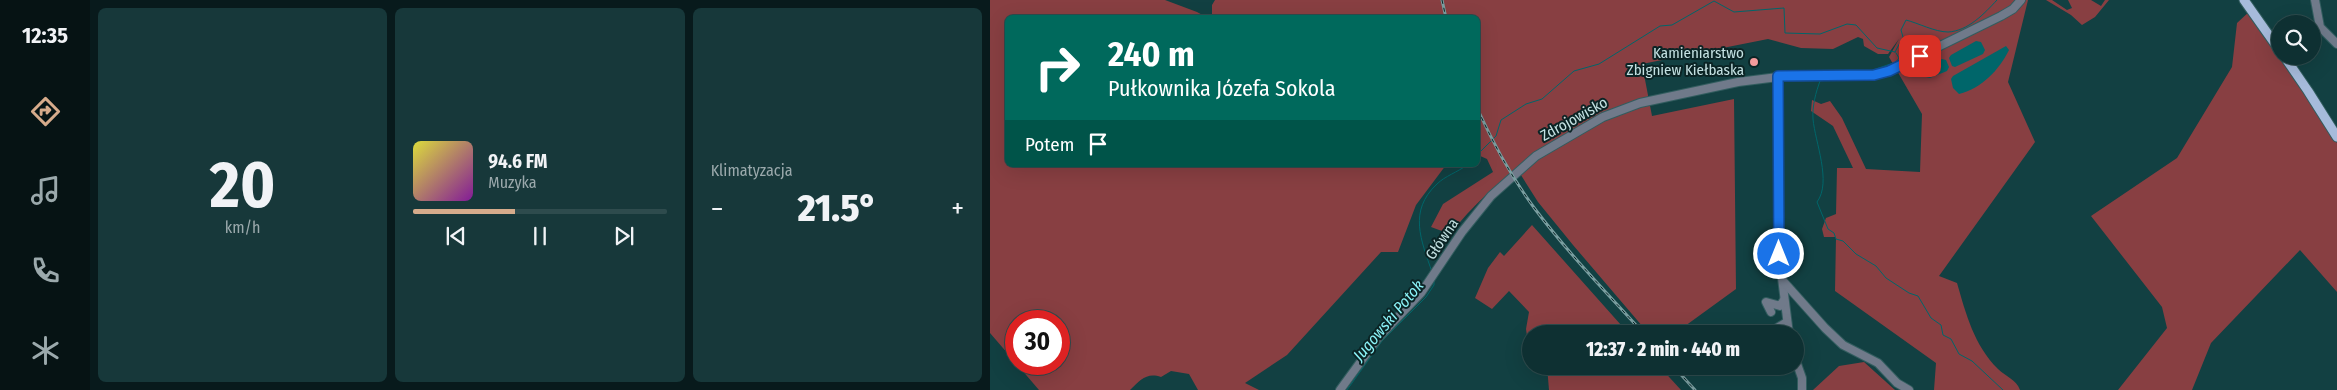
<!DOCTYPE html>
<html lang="pl">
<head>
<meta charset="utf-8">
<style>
  :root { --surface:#0e3032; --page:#17383a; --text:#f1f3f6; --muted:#9ba9ac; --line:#2e4b4d; --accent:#d6ab8b }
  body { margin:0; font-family:"Fira Sans Condensed",sans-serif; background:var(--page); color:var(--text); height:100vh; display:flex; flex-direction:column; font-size:19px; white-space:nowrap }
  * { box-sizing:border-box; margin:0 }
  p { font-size:16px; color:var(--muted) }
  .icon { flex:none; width:28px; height:28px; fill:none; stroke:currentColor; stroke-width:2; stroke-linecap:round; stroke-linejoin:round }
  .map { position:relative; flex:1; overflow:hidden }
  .details { display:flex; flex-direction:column; gap:8px; padding:8px; background:#081a1c; width:900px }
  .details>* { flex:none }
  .guide { position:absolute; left:15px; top:15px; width:475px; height:152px; border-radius:8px; box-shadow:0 5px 20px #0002,0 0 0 1px var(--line); background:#00695c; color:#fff; overflow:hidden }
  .tools { position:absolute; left:1281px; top:15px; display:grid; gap:10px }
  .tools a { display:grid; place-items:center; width:50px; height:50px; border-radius:50%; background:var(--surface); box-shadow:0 5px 20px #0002,0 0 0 1px var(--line); font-size:25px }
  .speed { position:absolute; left:15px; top:310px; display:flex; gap:10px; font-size:25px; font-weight:700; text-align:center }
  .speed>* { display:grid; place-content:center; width:65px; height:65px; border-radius:50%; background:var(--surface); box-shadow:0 5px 20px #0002,0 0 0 1px var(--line); line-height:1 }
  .speed .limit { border:8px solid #d22; background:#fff; color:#111 }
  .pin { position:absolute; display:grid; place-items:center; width:42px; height:42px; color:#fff; margin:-21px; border-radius:10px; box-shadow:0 2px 8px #0006 }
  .me { position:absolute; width:55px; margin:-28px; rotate:0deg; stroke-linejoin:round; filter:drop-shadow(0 0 4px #0008) }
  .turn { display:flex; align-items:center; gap:18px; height:105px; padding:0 20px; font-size:22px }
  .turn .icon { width:65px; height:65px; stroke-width:2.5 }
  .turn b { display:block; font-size:35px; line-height:42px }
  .then { display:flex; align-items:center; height:48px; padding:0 20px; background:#0003; gap:10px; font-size:19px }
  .big { font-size:38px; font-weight:800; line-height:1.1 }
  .details .card { flex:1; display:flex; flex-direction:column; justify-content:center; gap:8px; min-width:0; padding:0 18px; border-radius:8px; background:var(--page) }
  .details .dial { align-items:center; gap:0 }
  .dial b { font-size:65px; line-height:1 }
  .song { display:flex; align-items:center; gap:15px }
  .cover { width:60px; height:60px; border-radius:8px; background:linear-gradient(135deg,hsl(60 70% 55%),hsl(290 70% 35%)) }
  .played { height:5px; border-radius:2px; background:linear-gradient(90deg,var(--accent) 40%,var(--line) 40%) }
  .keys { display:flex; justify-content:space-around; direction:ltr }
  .heat { display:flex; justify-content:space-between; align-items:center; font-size:28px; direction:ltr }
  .details .tiles { flex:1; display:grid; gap:8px; grid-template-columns:repeat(3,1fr) }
  .trip { position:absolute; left:532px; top:325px; width:282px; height:50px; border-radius:25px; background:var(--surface); box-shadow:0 5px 20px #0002,0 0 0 1px var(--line); font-weight:800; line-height:50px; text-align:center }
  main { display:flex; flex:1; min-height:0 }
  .tabs { display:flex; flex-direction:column; width:90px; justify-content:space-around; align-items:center; background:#061314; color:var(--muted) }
  .tabs .icon { width:35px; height:35px }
  .tabs .current { color:var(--accent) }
  .tabs b { font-size:22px; color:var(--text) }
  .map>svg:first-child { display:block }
  .green { fill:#883f42; fill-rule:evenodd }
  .water { fill:#00666a }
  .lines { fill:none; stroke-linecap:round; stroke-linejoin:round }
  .stream { stroke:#00666a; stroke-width:1 }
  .minor-casing { stroke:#325d5f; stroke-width:10 }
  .major-casing { stroke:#325d5f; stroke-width:11 }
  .minor { stroke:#707a8a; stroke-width:8 }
  .major { stroke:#a6bbdb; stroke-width:9 }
  .rail-casing { stroke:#7a9ea0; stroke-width:3 }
  .rail { stroke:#0b2425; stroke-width:1; stroke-dasharray:4; stroke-linecap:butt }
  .route-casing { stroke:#114b97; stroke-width:12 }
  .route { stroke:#1a73e8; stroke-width:9 }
  .poi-dot { fill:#f59b9c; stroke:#0b2425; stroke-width:2 }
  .labels { text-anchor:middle; stroke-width:4; stroke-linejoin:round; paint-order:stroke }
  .poi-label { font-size:15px; fill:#c4e1e2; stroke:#0b2425; text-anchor:end }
  .street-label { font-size:15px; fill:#c4e1e2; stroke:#0b2425 }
  .water-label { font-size:16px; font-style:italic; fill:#8bf3f8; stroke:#0b2425 }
</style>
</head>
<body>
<main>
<nav class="tabs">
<b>12:35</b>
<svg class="icon current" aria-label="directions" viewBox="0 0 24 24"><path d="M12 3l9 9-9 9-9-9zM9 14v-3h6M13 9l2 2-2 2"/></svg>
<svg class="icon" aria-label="music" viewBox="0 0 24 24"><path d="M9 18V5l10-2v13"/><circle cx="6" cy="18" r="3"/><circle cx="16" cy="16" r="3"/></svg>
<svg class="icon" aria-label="phone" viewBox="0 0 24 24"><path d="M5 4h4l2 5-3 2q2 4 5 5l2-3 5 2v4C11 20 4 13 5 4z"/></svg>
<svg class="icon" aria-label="climate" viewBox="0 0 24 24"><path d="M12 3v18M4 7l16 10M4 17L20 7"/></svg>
</nav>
<section class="details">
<div class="tiles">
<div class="card dial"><b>20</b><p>km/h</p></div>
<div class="card">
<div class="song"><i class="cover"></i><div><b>94.6 FM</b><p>Muzyka</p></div></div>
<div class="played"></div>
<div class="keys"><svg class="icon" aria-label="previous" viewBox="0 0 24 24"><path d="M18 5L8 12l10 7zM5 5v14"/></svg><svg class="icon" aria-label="pause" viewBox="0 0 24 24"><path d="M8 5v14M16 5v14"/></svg><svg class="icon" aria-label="next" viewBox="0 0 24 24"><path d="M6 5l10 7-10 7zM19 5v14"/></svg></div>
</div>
<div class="card"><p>Klimatyzacja</p>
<div class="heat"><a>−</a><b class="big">21.5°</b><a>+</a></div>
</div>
</div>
</section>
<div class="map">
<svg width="1347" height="390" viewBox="0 0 1347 390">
  <rect width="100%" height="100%" fill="#124042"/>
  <g class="green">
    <path d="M 0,0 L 175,0 L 207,12 L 216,17 L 18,18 L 18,165 L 456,165 L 426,205 L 408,252 L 391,252 L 297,355 L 255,383 L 269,390 L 208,390 L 199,374 L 181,371 L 171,377 C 157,372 150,380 140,390 L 49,390 L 0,333 ZM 26,321 L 69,321 L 69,364 L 26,364 Z"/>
    <path d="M 225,0 L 1038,0 L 1018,82 L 1045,142 L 949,276 L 967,283 C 976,314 984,345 1008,369 C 1016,377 1026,379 1030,390 L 944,390 L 946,363 L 845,291 L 846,237 L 834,237 L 832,229 L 836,218 L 846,214 L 847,168 L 863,168 L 843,126 L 821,111 L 822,100 L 831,104 L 840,101 L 852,118 L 876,169 L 930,172 L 932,114 L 899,57 L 909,39 L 898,54 L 888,54 L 874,46 L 873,39 L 868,37 L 843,49 L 811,48 L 778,39 L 652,64 L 662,116 L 744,99 L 746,289 L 684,334 L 659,334 L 583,245 L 548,202 L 529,172 L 537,163 C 507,183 483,205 460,234 L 441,227 L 453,204 L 503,172 L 497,159 L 488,155 L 488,18 L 222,18 L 222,5 Z"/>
    <polygon points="1056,0 1062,0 1077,10 1082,8 1078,0 1101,0 1111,6 1115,0 1119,0 1105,17 1092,25 1081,15"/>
    <polygon points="1261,10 1318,91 1347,143 1347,292 1310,250 1221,343 1202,390 1128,390 1177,328 1172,307 1101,216 1187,158 1242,67 1247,23"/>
    <polygon points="542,225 639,334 541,334 541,351 539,351 536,329 539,312 519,291 502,309 485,298 498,268 510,252 514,256"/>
    <polygon points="874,362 905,390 823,390 849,366"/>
    <polygon points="557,366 669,366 691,390 559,390"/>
  </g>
  <g class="water">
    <polygon points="986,41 991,42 995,50 993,54 965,67 962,66 959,58 961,55"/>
    <path d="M 1016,46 L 1019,50 C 1009,70 992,88 969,94 L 963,88 L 961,79 L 963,76 Z"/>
    <polygon points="952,59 956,60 959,67 957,71 940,78 936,77 933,72 934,68"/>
  </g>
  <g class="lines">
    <g class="stream">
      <path d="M 905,52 L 913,37 L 911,30 L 916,20 C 928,23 945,32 958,32 C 978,31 994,14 1007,0"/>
      <polyline points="880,71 906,62 909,58 906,53"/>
      <polyline points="832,72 844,72"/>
      <path d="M 830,81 C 826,92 822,106 823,119 C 825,142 842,182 827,202 L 838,229 L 844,233 L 846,239 L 853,241 L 866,254 L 886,266 L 896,278 L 919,293 L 928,296 L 941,318 L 951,325 L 953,335 L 961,339 L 969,354 L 982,361 L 1013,390"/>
      <polyline points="488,154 506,136 511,120 536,104 552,99 584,71 609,64 670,26 682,25 724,1 744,12 794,8 795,33 830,34 857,24 866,25 887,48 905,52"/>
      <path d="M 442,272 C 431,240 418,211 447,184 C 455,176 468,172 477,165"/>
      <polyline points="357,390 392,341 436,297 444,285 444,280"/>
    </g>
    <g class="minor-casing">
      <g id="minor">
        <polyline points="1325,0 1330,27 1347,44"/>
        <polyline points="788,77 789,254 799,334"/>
        <polyline points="793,281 835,328 853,345 888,363 907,383 919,390"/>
        <polyline points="781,312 776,302 790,306 794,300"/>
        <polyline points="786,333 787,328 797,322"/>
        <polyline points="806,361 812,378 812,390"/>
        <polyline points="350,390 388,338 431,293 472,232 501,196 546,156 613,117 650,103 748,82 788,77 884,75 899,71 1011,16 1023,9 1031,0"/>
      </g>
    </g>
    <g class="major-casing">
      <g id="major">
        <polyline points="1254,0 1290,51"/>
        <polyline points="1294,56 1318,91 1347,137"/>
      </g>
    </g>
    <use href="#minor" class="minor"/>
    <use href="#major" class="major"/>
    <g class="rail-casing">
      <g id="rail">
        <polyline points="452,0 456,18"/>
        <path d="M 488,110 C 504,145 522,178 545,209 C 578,253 617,293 654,334"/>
        <polyline points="683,366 705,390"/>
      </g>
    </g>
    <use href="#rail" class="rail"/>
  </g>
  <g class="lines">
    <g class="route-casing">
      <polyline id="route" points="789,254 788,76 884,75 899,71 930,56"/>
    </g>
    <use href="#route" class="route"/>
  </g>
  <circle class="poi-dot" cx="764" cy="62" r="5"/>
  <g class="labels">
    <g class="poi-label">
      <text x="754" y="58">Kamieniarstwo<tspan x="754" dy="17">Zbigniew Kiełbaska</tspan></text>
    </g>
    <g class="street-label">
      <text transform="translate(584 119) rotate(-29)" y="5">Zdrojowisko</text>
      <text transform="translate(452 239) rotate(-56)" y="5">Główna</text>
    </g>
    <g class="water-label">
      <text transform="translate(398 320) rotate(-50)" y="6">Jugowski Potok</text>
    </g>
  </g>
</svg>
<div class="tools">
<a><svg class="icon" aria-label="search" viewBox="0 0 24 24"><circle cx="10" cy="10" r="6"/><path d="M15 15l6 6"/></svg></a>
</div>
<div class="speed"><div class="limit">30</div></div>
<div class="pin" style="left:930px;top:56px;background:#d93025"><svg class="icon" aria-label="arrive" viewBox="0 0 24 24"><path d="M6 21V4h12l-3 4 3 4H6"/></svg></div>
<svg class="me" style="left:789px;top:254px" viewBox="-20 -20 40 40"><circle r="17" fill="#1a73e8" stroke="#fff" stroke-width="3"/><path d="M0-11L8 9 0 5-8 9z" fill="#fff"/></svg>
<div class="trip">12:37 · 2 min · 440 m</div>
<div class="guide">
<div class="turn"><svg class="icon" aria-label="right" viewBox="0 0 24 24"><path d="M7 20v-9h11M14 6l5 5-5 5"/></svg><div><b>240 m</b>Pułkownika Józefa Sokola</div></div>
<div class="then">Potem<svg class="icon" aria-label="arrive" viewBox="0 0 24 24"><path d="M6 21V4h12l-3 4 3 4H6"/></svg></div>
</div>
</div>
</main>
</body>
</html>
